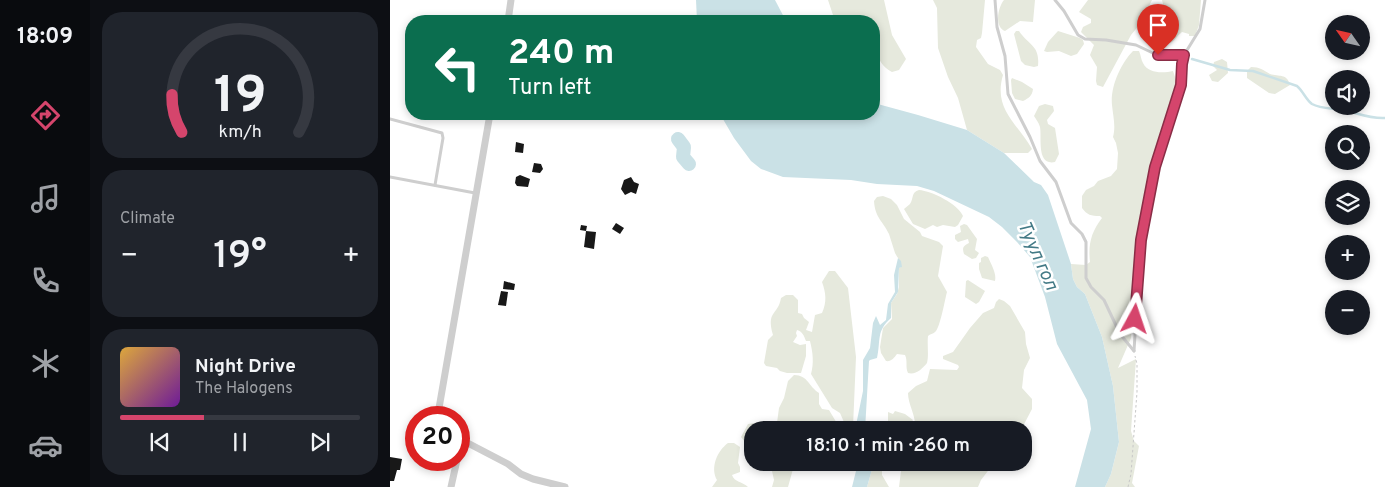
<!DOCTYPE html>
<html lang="en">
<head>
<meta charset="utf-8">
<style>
  :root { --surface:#171b24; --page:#20242c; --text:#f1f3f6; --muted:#9ea1a6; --line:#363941; --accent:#d5456c }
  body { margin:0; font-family:Overpass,sans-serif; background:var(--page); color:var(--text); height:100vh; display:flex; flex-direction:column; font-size:19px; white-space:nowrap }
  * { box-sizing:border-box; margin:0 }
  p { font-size:16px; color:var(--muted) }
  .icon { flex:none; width:28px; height:28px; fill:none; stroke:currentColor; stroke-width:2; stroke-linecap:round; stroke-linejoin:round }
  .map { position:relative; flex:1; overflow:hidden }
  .details { display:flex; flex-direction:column; gap:12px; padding:12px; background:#0d0f14; width:300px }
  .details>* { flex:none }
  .top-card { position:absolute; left:15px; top:15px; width:475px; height:105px; border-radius:20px; box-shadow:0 2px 8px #0003; background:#0b6e4f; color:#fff; overflow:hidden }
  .needle { width:32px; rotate:304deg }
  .tools { position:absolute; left:935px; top:15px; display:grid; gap:10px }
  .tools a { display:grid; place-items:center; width:45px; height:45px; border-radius:50%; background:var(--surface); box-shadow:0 2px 8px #0003; font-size:25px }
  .speed { position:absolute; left:15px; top:406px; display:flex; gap:10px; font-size:25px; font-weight:700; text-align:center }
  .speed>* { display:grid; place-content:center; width:65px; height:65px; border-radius:50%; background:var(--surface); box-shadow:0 2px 8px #0003; line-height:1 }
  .speed .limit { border:8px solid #d22; background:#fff; color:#111 }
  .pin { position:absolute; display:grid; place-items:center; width:42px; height:42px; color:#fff; margin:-51px -21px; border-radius:50% 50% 50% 0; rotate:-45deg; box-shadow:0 0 5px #0007 }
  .pin .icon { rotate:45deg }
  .me { position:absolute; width:55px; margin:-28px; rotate:5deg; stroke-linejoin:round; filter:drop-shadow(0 0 4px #0008) }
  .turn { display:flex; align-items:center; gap:18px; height:105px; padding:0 20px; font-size:22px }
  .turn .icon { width:65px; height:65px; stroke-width:2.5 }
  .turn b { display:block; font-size:35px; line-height:42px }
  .big { font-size:38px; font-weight:600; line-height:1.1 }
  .details .tile { flex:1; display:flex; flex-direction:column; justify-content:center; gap:8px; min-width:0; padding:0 18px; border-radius:20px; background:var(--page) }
  .details .dial { align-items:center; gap:0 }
  .dial svg { height:130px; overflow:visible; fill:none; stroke:var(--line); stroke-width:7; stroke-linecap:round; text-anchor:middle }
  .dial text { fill:var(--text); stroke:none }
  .song { display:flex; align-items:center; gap:15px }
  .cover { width:60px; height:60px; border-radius:8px; background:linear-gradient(135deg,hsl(40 70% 55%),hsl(280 70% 35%)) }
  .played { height:5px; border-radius:2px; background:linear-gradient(90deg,var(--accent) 35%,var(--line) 35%) }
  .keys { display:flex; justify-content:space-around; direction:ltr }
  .heat { display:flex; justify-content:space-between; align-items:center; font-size:28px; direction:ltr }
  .trip { position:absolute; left:354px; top:421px; width:288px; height:50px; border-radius:20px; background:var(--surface); box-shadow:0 2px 8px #0003; font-weight:600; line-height:50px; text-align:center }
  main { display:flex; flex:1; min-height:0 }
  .tab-bar { display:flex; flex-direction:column; width:90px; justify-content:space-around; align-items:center; background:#090b0e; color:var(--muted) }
  .tab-bar .icon { width:35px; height:35px }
  .tab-bar .current { color:var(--accent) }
  .tab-bar b { font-size:22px; color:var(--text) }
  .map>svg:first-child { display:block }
  .green { fill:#e6e9dd }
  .water { fill:#cae1e6 }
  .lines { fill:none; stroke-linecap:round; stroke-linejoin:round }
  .stream { stroke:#cae1e6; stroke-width:2.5 }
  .river { stroke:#cae1e6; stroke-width:14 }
  .building { fill:#181818 }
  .path { stroke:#c8c8c8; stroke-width:1; stroke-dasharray:2.5 2.5; stroke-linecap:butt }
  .lane { stroke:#cecece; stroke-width:3 }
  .street { stroke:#cecece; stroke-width:7 }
  .route-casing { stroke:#8a2d46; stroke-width:12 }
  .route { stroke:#d5456c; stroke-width:9 }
  .labels { text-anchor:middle; stroke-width:5; stroke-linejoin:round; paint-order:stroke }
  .water-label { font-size:19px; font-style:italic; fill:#437a86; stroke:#fff }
</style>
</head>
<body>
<main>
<nav class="tab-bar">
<b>18:09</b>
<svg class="icon current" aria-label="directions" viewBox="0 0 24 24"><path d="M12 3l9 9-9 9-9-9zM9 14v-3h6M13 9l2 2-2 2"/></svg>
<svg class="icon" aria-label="music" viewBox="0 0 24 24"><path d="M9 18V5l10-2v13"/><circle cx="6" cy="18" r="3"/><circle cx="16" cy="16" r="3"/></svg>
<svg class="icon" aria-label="phone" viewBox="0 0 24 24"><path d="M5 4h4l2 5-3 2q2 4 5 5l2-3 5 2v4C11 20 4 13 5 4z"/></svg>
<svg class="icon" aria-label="climate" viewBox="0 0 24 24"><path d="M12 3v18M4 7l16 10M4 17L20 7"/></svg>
<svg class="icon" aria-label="car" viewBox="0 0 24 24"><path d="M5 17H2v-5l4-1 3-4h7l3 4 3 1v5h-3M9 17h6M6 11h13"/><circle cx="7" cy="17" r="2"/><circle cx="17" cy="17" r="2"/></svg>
</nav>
<section class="details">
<div class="tile dial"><svg viewBox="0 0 100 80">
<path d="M14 69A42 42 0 1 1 86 69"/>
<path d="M14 69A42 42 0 0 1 8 46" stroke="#d5456c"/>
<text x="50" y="56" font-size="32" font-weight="700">19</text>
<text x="50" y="72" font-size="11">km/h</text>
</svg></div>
<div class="tile"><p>Climate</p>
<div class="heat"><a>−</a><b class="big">19°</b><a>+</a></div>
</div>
<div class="tile">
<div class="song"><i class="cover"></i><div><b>Night Drive</b><p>The Halogens</p></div></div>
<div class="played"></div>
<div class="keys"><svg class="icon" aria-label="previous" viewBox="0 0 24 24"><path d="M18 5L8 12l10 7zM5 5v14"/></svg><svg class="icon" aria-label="pause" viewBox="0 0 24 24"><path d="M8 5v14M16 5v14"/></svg><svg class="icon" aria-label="next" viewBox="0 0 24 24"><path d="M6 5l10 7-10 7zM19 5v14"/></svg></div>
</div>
</section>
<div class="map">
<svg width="995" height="487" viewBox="0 0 995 487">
  <rect width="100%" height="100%" fill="#fff"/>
  <g class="green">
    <path d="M 438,0 L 494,0 L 502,35 L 516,59 L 509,70 L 502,72 C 483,62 484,40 484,21 L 445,21 Z"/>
    <path d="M 543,0 L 595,0 L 592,33 L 591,38 L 587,40 L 586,47 L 598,64 L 610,70 L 613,75 C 603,109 627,123 642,149 L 638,153 L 614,153 L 577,130 L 568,98 L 558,77 L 548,48 L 547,8 Z"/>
    <path d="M 614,0 L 645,0 L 643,22 L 630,21 L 615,31 C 604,27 608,7 614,0 Z"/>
    <polygon points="698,0 762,0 750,24 741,35 713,87 707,85 706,81 707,67 700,55 704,45 691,32 693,27 701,23 701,19 689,12"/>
    <path d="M 772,0 L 811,0 L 809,25 L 805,36 L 799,36 L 799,34 L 792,32 C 783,39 783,48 771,40 L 766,43 L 762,41 L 758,23 L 760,18 L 772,12 L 774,8 Z"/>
    <path d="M 626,31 L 629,31 C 639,46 650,45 648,66 L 644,67 L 635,65 L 631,61 L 624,34 Z"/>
    <polygon points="668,31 690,38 693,40 694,44 687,54 681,56 669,51 657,52 654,51 658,42"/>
    <path d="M 743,51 L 749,51 C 751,55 751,60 753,63 C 758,74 774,73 783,71 L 787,83 L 762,159 L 760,182 L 751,216 L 743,296 L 741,338 L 728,368 L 746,359 L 741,431 L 744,441 L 749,446 L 742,483 L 745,487 L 715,487 L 721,474 L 729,442 L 723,386 L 712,337 L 695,294 L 687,287 L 683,279 L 681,264 L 696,265 L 700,262 C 698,245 701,232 712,218 L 710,216 C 701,216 697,215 692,208 L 692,196 L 696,190 L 704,186 L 708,181 L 721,176 L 727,169 L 728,153 L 726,143 L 723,137 C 726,126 723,116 722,105 C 720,87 731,63 743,51 Z"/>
    <polygon points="832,59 837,62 838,73 828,82 822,81 819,75 827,70 823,66 824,62"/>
    <path d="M 861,67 C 870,67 873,70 880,74 C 889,77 897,73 900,85 L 885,94 L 879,93 L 857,78 L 857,71 Z"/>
    <path d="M 622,78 L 632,82 L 643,89 C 642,96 639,98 633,101 L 625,99 L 622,93 L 621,80 Z"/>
    <path d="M 655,104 L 663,106 L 664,111 L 657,120 L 658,124 L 665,128 L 669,154 L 665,162 C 646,166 652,137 650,127 C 649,123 646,119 644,116 L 649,106 Z"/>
    <path d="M 529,190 C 542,191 568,204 573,216 L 568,225 L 565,227 L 553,225 L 547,227 L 543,225 L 535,229 L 523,224 L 514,209 C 516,207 518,206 520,204 C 524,198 521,192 529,190 Z"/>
    <path d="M 493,196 L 501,199 L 507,205 L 514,219 L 530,232 L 532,236 L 549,242 L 553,246 L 548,276 L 557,292 C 555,299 550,329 545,332 C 543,334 540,334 538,336 C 537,345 539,355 537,363 C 532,369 526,375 518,373 C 515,367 518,361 515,355 L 507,354 C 504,358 501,362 496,361 L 491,353 L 490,347 L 493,328 L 502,319 L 501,303 L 507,294 L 509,287 L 509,268 L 511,267 C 511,260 508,259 505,253 C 503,247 501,240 499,234 C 493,221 485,218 484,201 L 487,197 Z"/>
    <path d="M 574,224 L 577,225 L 587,239 L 585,250 L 589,253 L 586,258 L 582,259 L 574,254 C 572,248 573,246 579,243 L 578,239 L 568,242 L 565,239 L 565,235 L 571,232 L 570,226 Z"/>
    <path d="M 595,256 L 598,257 C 601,264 607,274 605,281 L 592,278 L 589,269 L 589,263 L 591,262 L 591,258 Z"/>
    <path d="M 439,271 L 445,271 L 458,288 L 466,357 L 463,427 L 461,430 L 457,429 L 450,413 L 442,408 L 421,374 C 424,363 423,353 420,341 L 416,341 C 414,336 413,332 407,330 L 406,333 L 407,336 L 403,342 L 410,345 L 416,344 L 416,356 L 411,373 L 397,373 L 390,371 L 387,368 L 376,366 L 374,363 L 378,340 L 383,335 C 376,310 388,316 391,298 L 396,295 L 403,295 L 408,300 L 408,313 L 412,314 L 414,318 L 419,322 L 416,330 L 422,332 L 425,315 L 432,313 C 437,302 436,293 432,282 Z"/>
    <polygon points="578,280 595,291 589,302 586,304 575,297 576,281"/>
    <path d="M 609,299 L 614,301 L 620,306 L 635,332 L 636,344 L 640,358 L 634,370 L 632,388 L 642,399 L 642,409 L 631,430 L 524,430 C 528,418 518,406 518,393 L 526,386 L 537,381 L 540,369 L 567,370 L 569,367 L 568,365 L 553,359 L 553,356 L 563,352 L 580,328 L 593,313 L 604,308 L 606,302 Z"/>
    <path d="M 404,375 C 418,375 419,387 429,393 L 429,404 L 432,409 L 439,410 L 451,430 L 386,430 L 389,408 L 394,398 L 398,381 Z"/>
    <polygon points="505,411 515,414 523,420 517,430 492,430 498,421 498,412 503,414"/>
    <polygon points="364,423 372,426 374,430 362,430 362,456 359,447 351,437 358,424"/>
    <path d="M 338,443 L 344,443 L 350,447 L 348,463 L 350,467 L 350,472 L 342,475 C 344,482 353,482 358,487 L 322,487 L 327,480 C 320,468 327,451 338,443 Z"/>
    <polygon points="382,463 406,463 403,469 398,487 382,487 384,480 382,471"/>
    <polygon points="486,463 501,463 492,470 492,475 499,487 477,487 483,466"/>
    <polygon points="512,463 512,462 604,463 591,480 588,487 509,487"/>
  </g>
  <g class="water">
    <polygon points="306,0 385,0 396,21 307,21"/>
    <polygon points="484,103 528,115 577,130 614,153 644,182 651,185 658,195 681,264 683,279 687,287 695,294 712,337 723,386 729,442 721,474 715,487 685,487 701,429 697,400 667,344 655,297 640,257 627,242 612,227 599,217 544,191 527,186 487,184 461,180 393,177 371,169 361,161 344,138 330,114 484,114"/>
    <path d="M 508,258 L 511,261 L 512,267 L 509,268 L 508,292 L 501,303 L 501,318 C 486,331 491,340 487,358 L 480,360 L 479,361 L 475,430 L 465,430 L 473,391 L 473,360 L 480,348 L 483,323 L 486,316 L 490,325 L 496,320 L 498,304 L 505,292 L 504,275 Z"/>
    <polygon points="468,463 486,463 483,466 477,487 462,487"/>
  </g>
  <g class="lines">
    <path class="stream" d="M 802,59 L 840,70 L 863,71 L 907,86 C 913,91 916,100 922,104 C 931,109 943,108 953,110 C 967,113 980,119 995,118"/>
    <polyline class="river" points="288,139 294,147 293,157 299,164"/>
  </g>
  <g class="building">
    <polygon points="126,142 134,144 133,153 125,152"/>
    <polygon points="144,163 151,164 153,169 150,173 142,172"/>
    <polygon points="130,175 140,179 138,187 127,186 125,183 126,177"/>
    <polygon points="241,177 244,182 249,184 246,194 241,192 235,195 231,189 234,180"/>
    <polygon points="226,223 234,228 230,234 222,229"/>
    <polygon points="191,225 197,226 196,231 206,232 204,249 194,247 196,231 190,230"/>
    <polygon points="114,281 125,284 124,290 113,289"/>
    <polygon points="111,291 118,292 116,306 108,305"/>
    <polygon points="0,457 12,459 10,470 7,470 4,481 0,481"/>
  </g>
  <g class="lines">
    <polyline class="path" points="738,487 741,474 747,392 747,364 745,356"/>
    <g class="lane">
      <polyline points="605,0 607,27 615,56 618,94 640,137 650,161 666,182 681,223 692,234 696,242 696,278 701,287 714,300 730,334 744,351"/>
      <polyline points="665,0 674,11 688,35 695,39 716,40 746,45 767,55 794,55"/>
      <polyline points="0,119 52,133 53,138 45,185"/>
      <polyline points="0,177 85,193"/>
      <polyline points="744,351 751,240 765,167 791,85 792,64 794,55 810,29 815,0"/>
    </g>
    <g class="street">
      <polyline points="118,21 121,0"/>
      <polyline points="52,418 48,414 100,114"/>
      <polyline points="69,438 69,452"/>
      <polyline points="70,439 118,464 131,474 143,479 175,487"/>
      <polyline points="61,487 67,460"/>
    </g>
  </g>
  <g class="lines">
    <g class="route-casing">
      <polyline id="route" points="745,319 751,240 765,167 791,85 792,64 794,55 768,55"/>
    </g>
    <use href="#route" class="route"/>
  </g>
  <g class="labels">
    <g class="water-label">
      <text transform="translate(649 255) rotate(66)" y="7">Туул гол</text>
    </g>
  </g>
</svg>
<div class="tools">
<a><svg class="needle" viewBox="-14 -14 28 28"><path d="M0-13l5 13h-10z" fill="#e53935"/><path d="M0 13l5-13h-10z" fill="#9ea1a6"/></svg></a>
<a><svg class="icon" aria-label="sound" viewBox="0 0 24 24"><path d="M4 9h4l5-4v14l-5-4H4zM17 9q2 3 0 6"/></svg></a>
<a><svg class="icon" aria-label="search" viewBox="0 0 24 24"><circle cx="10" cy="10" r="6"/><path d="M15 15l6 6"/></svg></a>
<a><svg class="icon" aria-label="layers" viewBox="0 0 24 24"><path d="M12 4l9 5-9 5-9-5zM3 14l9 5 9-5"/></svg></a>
<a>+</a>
<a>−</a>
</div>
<div class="speed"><div class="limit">20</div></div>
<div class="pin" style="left:768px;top:55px;background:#d93025"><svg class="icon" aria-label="arrive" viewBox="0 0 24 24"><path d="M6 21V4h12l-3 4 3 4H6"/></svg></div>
<svg class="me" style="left:745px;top:319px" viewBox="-20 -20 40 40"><path d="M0-17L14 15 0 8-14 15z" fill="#d5456c" stroke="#fff" stroke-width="4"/></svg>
<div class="trip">18:10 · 1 min · 260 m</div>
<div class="top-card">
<div class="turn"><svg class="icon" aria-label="left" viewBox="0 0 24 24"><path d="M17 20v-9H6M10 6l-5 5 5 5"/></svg><div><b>240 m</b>Turn left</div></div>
</div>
</div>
</main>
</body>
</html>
